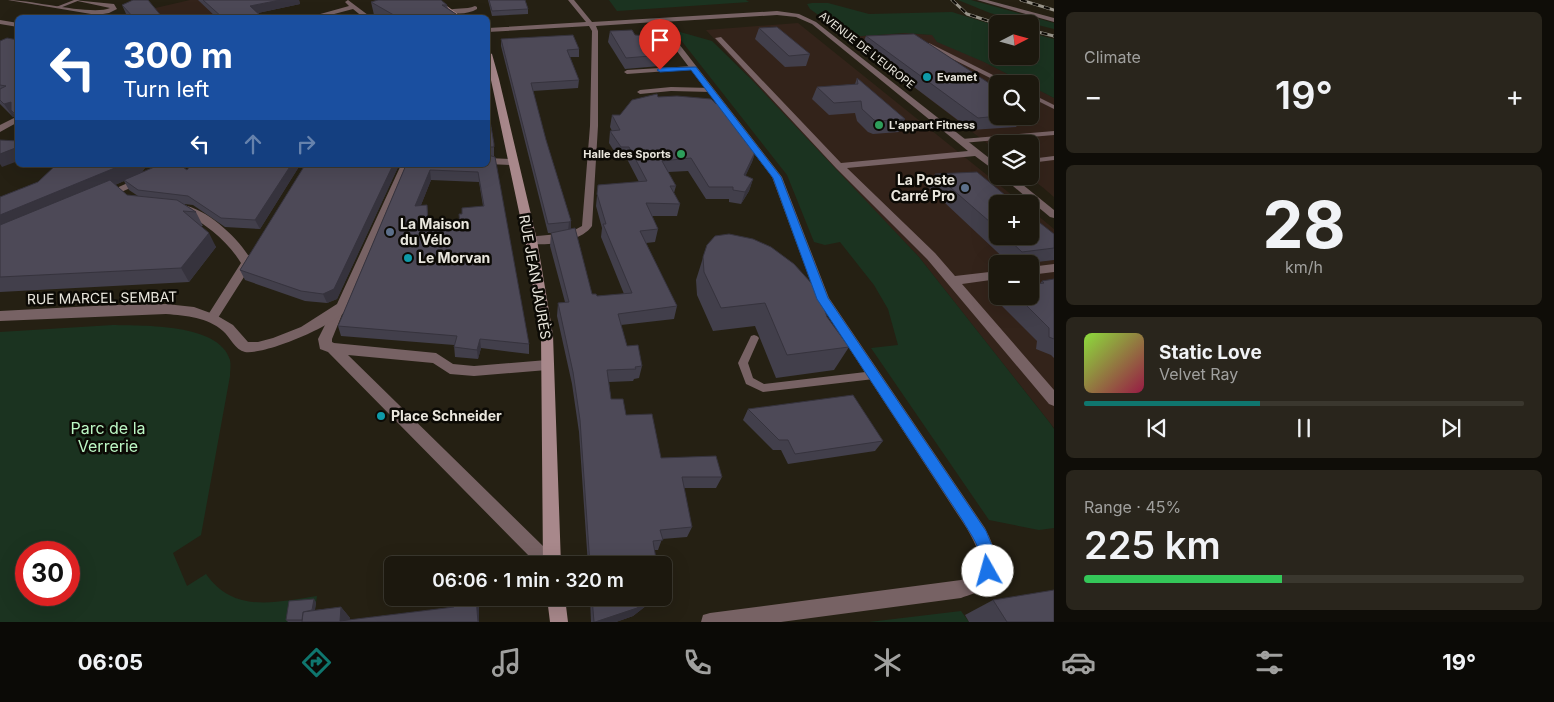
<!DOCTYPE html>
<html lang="en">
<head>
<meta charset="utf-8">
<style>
  :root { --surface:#1c180e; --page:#29251c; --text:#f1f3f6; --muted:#a0a09e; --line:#3a372e; --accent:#0f766e }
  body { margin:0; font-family:Inter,sans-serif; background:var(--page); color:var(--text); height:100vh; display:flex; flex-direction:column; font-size:19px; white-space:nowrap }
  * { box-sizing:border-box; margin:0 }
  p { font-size:16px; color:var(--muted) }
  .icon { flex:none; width:28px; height:28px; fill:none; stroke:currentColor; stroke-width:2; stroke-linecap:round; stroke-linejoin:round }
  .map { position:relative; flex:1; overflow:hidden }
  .details { display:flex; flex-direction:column; gap:12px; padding:12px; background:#0f0d08; width:500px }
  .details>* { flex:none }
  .guide { position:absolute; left:15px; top:15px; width:475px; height:152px; border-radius:8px; box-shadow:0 5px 20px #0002,0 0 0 1px var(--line); background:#1a4fa0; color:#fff; overflow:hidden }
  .needle { width:32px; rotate:84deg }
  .buttons { position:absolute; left:989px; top:15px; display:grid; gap:10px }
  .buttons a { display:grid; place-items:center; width:50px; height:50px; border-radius:8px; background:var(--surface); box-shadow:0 5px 20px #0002,0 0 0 1px var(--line); font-size:25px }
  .speed { position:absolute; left:15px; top:541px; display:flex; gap:10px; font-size:25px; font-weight:700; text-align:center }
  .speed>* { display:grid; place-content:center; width:65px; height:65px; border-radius:50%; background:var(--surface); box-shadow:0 5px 20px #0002,0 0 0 1px var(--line); line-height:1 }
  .speed .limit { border:8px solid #d22; background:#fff; color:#111 }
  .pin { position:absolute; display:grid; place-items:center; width:42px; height:42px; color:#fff; margin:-51px -21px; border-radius:50% 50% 50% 0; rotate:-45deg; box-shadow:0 0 5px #0007 }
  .pin .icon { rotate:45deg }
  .me { position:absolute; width:55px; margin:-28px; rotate:353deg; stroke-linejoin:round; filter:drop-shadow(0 0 4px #0008) }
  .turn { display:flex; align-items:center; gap:18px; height:105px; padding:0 25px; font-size:22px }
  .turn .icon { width:65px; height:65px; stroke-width:2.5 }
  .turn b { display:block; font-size:35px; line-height:42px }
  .lanes { display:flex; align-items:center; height:48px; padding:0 25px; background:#0003; justify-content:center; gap:25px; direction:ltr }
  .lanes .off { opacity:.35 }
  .big { font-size:38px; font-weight:600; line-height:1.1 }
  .details .card { flex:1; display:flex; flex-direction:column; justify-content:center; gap:8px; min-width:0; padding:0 18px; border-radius:8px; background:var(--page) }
  .details .dial { align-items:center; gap:0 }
  .dial b { font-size:65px; line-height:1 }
  .song { display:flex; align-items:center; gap:15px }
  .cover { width:60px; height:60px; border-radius:8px; background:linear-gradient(135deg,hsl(90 70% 55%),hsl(340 70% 35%)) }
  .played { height:5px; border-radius:2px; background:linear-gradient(90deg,var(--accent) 40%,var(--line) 40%) }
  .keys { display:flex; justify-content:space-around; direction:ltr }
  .heat { display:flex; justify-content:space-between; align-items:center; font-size:28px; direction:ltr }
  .charge { height:8px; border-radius:4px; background:linear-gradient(90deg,#34c759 45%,var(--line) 0) }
  .trip { position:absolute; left:384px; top:556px; width:288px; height:50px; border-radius:8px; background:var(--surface); box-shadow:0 5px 20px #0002,0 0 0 1px var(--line); font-weight:600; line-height:50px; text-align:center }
  .tab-bar { display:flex; height:80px; justify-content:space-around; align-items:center; background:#0b0a06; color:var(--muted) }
  .tab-bar .icon { width:35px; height:35px }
  .tab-bar .selected { color:var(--accent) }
  .tab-bar b { font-size:22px; color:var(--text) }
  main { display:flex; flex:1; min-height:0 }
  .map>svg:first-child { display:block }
  .industrial { fill:#33231a; fill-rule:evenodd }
  .green { fill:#1b3320; fill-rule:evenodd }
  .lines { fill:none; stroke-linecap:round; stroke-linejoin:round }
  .service { fill:#776264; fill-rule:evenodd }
  .pedestrian { fill:#776264; fill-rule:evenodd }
  .minor { fill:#776264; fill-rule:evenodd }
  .tertiary { fill:#776264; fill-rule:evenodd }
  .secondary { fill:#a8888b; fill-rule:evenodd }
  .rail-casing { stroke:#98948a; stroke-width:3 }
  .rail { stroke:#0c0a05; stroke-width:2; stroke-dasharray:6; stroke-linecap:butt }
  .wall { fill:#423f4b; fill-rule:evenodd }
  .shaded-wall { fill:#36333d }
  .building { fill:#4d4957; stroke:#36333d; fill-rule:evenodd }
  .route { fill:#1a73e8; stroke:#114b97 }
  .culture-dot { fill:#0f9aa8; stroke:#0c0a05; stroke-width:2 }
  .leisure-dot { fill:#2e9e5b; stroke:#0c0a05; stroke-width:2 }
  .service-dot { fill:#5c6f8a; stroke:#0c0a05; stroke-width:2 }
  .labels { text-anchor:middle; stroke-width:5; stroke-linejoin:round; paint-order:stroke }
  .far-street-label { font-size:11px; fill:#e9e6dd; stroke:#0c0a05 }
  .far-poi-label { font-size:11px; font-weight:bold; fill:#e9e6dd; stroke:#0c0a05; text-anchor:start }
  .poi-label { font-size:14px; font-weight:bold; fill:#e9e6dd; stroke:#0c0a05; text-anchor:start }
  .street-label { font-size:14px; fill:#e9e6dd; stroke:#0c0a05 }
  .near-park-label { font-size:16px; fill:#bcf6c4; stroke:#0c0a05 }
</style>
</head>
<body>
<main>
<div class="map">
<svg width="1054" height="622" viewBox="0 0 1054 622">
  <rect width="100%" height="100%" fill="#252013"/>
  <g class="industrial">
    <polygon points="190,0 256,0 255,17 112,18"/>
    <path d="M 798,23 L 1023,204 L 998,204 L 998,236 L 1030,236 L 1030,209 L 1054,229 L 1054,428 L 919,257 L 830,165 L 706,30 ZM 998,264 L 1030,264 L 1030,296 L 998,296 Z"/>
    <polygon points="905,33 933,35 1027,84 998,84 998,116 1030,116 1030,85 1054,98 1054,197 1029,176 1030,144 998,144 997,151 849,37"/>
  </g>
  <g class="green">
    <polygon points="609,0 746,0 749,2 617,11"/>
    <polygon points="958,0 971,0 1054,23 1054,29 990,13"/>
    <polygon points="812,3 828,3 869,14 952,12 997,26 998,56 1030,56 1030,33 1054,39 1054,98 984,62 937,42 932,35 905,33 849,37 810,9 807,4"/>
    <polygon points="673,30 712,41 751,79 919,257 1050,423 1054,429 1054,528 1039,530 989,520 871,348 898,345 888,309 874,285 840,242 825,245 814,242 787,175"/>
    <path d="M 113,325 C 143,326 219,323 230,360 C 231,365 230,371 230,376 L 201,535 L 173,553 L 187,586 L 206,574 C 234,614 276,602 317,596 L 313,622 L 0,622 L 0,332 ZM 26,552 L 69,552 L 69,595 L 26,595 Z"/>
    <polygon points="961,611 969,622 869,622"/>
  </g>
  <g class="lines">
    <g class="service">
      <polygon points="74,0 80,0 60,8 56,7"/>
      <polygon points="929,43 1009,83 1010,84 1002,84 927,46 926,45"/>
      <polygon points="693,66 696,68 695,69 627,74 624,72 627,70"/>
      <polygon points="671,87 711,88 714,90 711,92 671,91 640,94 637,92 640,90"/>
      <polygon points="1030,93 1054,105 1054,109 1030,97"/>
      <polygon points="1054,131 1054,135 962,143 959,141 962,139"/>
      <polygon points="1054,156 1054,160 1030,163 1030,159"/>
      <polygon points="754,335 757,336 759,338 748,363 753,378 764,384 874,371 877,372 879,375 877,378 874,379 763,392 746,384 738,363 751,336"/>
    </g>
    <g class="pedestrian">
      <path d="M 183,205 C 206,209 235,235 248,255 L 254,255 L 256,258 L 216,321 L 208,321 L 206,318 L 241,263 C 227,240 207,226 185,212 L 179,210 L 178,208 L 179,206 Z"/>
      <polygon points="337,307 341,309 343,312 332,339 332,342 334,343 436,353 453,364 474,366 547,360 552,361 554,365 552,369 547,370 474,376 450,374 433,363 348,355 543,546 546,552 543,558 537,561 531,558 328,352 320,349 318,339 333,309"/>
    </g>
    <g class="minor">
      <path d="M 8,0 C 32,0 93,16 110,8 L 73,0 L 114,4 L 117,9 L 109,13 L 97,15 Z"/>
      <polygon points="348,0 372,18 364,18 353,9 319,18 306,18 349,6 345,2"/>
      <path d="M 568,0 L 574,0 L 592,22 L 777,11 L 799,14 L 816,22 L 998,165 L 998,173 L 975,156 L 847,168 L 935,253 L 955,276 L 998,271 L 998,279 L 962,284 L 1054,390 L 1054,406 L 1049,404 L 927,259 L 836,168 L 715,38 L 721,37 L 841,163 L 968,151 L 812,24 L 796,17 L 777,15 L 662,22 L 782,177 L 829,298 L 985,528 C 994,546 1005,571 987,587 C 980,592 969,595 961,598 L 781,622 L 701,622 L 703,615 L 710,613 L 961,580 C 967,577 974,576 978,570 C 986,556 966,527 958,515 L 817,299 L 772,177 L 655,22 L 596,26 L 598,31 L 598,126 L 592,226 C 581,242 546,247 527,243 L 525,240 L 527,237 L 569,233 L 582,226 L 590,126 L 592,31 L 589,26 L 488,32 L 488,28 L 586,22 Z"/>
      <path d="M 475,6 L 477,7 L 477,9 C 469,14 455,15 447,11 C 455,7 466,10 475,6 Z"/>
      <polygon points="0,20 18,23 18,27 0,24"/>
      <polygon points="18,116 18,122 0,132 0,125"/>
      <polygon points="488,158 512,159 517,162 512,165 488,164"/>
      <path d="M 401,165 L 411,165 C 396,198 382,230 368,263 C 361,277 356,294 348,308 C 337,325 265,355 245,352 C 235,350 230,337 223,331 C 207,317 187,316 166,314 L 0,321 L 0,311 L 112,305 L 166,304 L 194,307 L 216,315 L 233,325 L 248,342 L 258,342 L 273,338 L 301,327 L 337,304 Z"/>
      <polygon points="143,176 148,179 146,181 110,197 102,197 101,195"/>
      <polygon points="1001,176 1012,176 1054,210 1054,218 1050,217"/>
      <polygon points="1054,264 1054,272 1030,275 1030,267"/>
    </g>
    <polygon class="tertiary" points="977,0 987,0 1054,18 1054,22"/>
    <g class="secondary">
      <polygon points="432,0 439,0 463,18 455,18"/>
      <polygon points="488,52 492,54 499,79 537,240 553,335 561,565 543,565 541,335 525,240 488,66"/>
      <polygon points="547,598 565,598 568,622 550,622"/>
    </g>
    <g class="rail-casing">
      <g id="rail">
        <polyline points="952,0 967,14 998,24"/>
        <polyline points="1021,0 1054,10"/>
        <polyline points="1030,30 1054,36"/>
      </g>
    </g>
    <use href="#rail" class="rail"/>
  </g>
  <g class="wall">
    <polygon points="198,0 299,0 300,4 258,13 263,18 217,18"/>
    <polygon points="488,0 525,0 528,9 528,14 492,16"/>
    <polygon points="371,2 447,5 448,8 456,14 456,18 378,18 374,15"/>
    <polygon points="122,5 163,18 128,18 127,16"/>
    <polygon points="759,28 810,54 806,66 785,67 755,39"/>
    <polygon points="610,31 635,35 662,55 660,66 625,69 608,42"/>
    <polygon points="866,36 998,116 1028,116 1023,124 1018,124 1016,127 971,130 861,47"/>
    <polygon points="501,39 579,49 579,57 570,57 579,80 578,88 533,91 546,140 571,221 571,229 592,294 597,296 624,294 601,237 602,228 596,206 598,185 639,182 627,159 619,159 609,143 610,131 612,131 610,127 612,115 620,115 658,97 756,150 752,162 745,176 753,179 749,191 741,204 729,202 729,199 706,199 688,171 668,172 676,186 674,193 680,204 677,216 652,216 658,229 655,242 646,243 677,306 674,319 621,325 627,346 642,366 639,378 634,379 633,381 609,382 611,399 626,415 661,458 722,477 716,488 684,488 692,527 687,537 662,539 658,550 654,550 657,565 588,565 579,432 572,384 557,316 558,303 565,302 550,246 551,233 554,233 548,233 501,46"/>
    <polygon points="18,40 18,120 15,116 13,117 0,104 0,41"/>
    <polygon points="857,78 905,119 899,132 873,134 868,132 857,121 855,113 829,115 812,99 817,87 855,84"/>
    <path d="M 488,109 L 494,144 L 494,156 L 529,344 L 529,354 L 481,348 L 478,359 L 455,357 L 454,345 L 341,336 L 338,326 L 406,165 L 488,165 ZM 431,180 L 479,182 L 483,206 L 462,214 L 460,226 L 429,229 L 427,205 L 421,205 Z"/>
    <path d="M 56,165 L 147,165 L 142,172 L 187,170 L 191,165 L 300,165 L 260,229 L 225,227 L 193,205 L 184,204 L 196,212 L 203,226 L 201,226 L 216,247 L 189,282 L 0,292 L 0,197 L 38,182 ZM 124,181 L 129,190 L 138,196 L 127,195 L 115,185 Z"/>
    <polygon points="305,165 399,165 337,299 327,303 305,301 245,280 240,270"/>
    <polygon points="935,174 998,204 998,236 1030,236 1054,234 1054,260 1021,264 1010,264 928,187"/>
    <polygon points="707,245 827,317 849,347 834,370 776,378 755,326 713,331 697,295 696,280"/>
    <polygon points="1054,279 1054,358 1051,355 1036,349 1037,341 997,301 1001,296 1030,296 1042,281"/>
    <polygon points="748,409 883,441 875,451 788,464 781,450 773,450 743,420"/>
    <polygon points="477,598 479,608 479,622 288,622 286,620 316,602 315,610 341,607 350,618 349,620 454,607"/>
    <polygon points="590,598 656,598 633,616 616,622 591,622"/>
    <polygon points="993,600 1054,622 969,622 965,615"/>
  </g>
  <g class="shaded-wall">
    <polygon points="280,0 299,0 300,4 253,14 250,6"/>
    <polygon points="456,14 456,18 441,18"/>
    <polygon points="11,102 11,110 15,116 13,117 4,104"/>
    <polygon points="18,147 18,161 2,167 0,164 0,154"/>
    <polygon points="756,150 752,162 740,188 744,175"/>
    <polygon points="122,165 147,165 140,175 124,180 124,181 0,234 0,215"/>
    <polygon points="291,165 300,165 260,229 255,220"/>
    <polygon points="393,165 399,165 337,299 327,303 323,294"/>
    <polygon points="430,170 431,180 417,215 415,206"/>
    <polygon points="753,179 749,191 741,204 745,192"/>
    <polygon points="427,205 428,215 429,238 428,229"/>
    <polygon points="571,221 571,230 568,231 569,222"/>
    <polygon points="209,233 216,247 189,282 181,268"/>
    <polygon points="480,339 481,348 478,359 477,350"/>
    <polygon points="476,598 479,608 479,622 478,622"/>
    <polygon points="650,598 656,598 633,616 616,622 595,622"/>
    <polygon points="314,599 316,602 313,622 311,619"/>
    <polygon points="341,607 350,618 349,622 340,621"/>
  </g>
  <g class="building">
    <polygon points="133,0 148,0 163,18 134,18 122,5"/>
    <polygon points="203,0 280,0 250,6 263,18 223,18"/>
    <polygon points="378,0 441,0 447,5 442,5 456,14 441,18 399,18 371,2"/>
    <polygon points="489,0 525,0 528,9 492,11"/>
    <polygon points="777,27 810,54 789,56 759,28"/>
    <polygon points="632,30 635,35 648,36 662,55 626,58 610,31"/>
    <polygon points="914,34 998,89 998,116 999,116 978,118 866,36"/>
    <polygon points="573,35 579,49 567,50 579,80 531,83 546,140 571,221 569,222 548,224 501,39"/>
    <polygon points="7,38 18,40 18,117 11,110 11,102 4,104 0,100 0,89 6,86 0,85 0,41"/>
    <polygon points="857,78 905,119 879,121 874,120 862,109 861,101 834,103 817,87 858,84"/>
    <polygon points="657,94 658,97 677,96 711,99 715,103 718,104 756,150 744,175 753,179 745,192 733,190 733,187 709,187 691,158 662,161 676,186 670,186 680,204 646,203 658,229 640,231 677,306 618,314 627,346 638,345 642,366 635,367 636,369 607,370 611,399 623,399 626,415 652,414 661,458 716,456 722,477 682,477 692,527 660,530 663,540 653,541 657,565 590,565 580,420 573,372 558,303 569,302 551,233 575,228 592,294 596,294 597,296 632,293 603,224 606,224 597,194 598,185 647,181 629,147 621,147 610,131 620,130 612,115 620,115 632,100"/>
    <polygon points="488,109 494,144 494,147 488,147"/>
    <polygon points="0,140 18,141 18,147 0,154"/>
    <path d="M 488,155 L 495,157 L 529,344 L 480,339 L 477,350 L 454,347 L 457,336 L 338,326 L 406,165 L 488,165 ZM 430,170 L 478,172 L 484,206 L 462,208 L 462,214 L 459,214 L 460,226 L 428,229 L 427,205 L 415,206 Z"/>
    <polygon points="56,165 122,165 0,215 0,197 38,182"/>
    <polygon points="159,165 180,165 187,170 191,165 291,165 255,220 221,218 188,196 138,190 124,180"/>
    <polygon points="305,165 393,165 334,289 323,294 301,291 240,270"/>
    <polygon points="977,172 1016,204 998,204 998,229 935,174"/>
    <polygon points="110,180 127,195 177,200 196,212 183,211 209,233 181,268 0,277 0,225"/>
    <polygon points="1030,215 1054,234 1054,248 1022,252 1005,236 1030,236"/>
    <polygon points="729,234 753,239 771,247 794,264 813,285 822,301 827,317 849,347 787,355 765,303 721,308 704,272 703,257 707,245 715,236"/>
    <polygon points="1054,279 1054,339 1049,337 1049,328 1017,296 1030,296 1030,285 1044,283 1042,281"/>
    <polygon points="853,395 883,441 795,454 788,440 779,440 748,409"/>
    <polygon points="1054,590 1054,622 1007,622 993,600"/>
    <polygon points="466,598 476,598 478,622 302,622 303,612 341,607 340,621 454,607 454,599"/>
    <polygon points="592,598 650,598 637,608 595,622 594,622"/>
    <polygon points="314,599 312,610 303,612 302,620 286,620 289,601"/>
  </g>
  <path class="route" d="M 696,67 L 781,177 L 828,298 L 986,531 C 992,546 1000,560 993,577 L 988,579 L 982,577 C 979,570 981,564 980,557 C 979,544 969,532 963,521 L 817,299 L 773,178 L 691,70 L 660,72 L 657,70 L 660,68 Z"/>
  <g class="culture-dot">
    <circle cx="927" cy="77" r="5"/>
    <circle cx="408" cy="258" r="5"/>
    <circle cx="381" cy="416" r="5"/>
  </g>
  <g class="leisure-dot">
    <circle cx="879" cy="125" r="5"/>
    <circle cx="681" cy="154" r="5"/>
  </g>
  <g class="service-dot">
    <circle cx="965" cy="188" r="5"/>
    <circle cx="390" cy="232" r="5"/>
  </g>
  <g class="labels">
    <g class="far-street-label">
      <text transform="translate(867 50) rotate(38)" y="4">AVENUE DE L'EUROPE</text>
    </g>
    <g class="far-poi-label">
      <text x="937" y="81">Evamet</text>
      <text x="889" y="129">L'appart Fitness</text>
      <text x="671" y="158" text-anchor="end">Halle des Sports</text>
    </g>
    <g class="poi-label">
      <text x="955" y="185" text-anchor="end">La Poste<tspan x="955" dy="16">Carré Pro</tspan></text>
      <text x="400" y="229">La Maison<tspan x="400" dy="16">du Vélo</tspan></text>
      <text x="418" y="263">Le Morvan</text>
      <text x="391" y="421">Place Schneider</text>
    </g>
    <g class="street-label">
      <text transform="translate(535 277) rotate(80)" y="5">RUE JEAN JAURÈS</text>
      <text transform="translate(102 298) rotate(-1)" y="5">RUE MARCEL SEMBAT</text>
    </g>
    <g class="near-park-label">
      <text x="108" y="434">Parc de la<tspan x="108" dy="18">Verrerie</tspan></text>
    </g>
  </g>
</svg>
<div class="buttons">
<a><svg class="needle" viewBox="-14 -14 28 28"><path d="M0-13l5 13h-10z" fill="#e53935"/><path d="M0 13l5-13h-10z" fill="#a0a09e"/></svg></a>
<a><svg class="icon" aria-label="search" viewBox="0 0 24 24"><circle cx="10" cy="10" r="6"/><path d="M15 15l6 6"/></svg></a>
<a><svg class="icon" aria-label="layers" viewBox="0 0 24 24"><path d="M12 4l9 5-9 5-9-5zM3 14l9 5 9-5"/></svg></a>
<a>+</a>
<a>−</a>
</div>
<div class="speed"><div class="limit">30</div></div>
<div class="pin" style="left:660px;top:70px;background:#d93025"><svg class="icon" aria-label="arrive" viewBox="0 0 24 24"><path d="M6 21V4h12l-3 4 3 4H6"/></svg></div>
<svg class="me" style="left:988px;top:571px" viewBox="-20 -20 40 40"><circle r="19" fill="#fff"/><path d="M0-13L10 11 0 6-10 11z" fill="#1a73e8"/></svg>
<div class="trip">06:06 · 1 min · 320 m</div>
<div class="guide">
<div class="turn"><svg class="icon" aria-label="left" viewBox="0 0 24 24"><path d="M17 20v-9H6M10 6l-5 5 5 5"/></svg><div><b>300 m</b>Turn left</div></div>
<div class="lanes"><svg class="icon" aria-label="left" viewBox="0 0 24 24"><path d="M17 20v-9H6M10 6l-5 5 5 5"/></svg><svg class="icon off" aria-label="ahead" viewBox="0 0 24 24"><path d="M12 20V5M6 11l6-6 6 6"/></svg><svg class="icon off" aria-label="right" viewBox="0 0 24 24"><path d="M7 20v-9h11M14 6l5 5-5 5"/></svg></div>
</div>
</div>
<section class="details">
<div class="card"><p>Climate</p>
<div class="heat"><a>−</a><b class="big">19°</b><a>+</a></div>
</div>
<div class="card dial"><b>28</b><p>km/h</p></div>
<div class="card">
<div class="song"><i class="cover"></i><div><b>Static Love</b><p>Velvet Ray</p></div></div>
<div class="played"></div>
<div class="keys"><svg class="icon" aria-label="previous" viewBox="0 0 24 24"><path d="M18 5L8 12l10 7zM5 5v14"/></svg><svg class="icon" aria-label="pause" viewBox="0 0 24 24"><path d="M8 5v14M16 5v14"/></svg><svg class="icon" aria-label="next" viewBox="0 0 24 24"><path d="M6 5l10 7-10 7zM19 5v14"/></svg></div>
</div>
<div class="card"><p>Range · 45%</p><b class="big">225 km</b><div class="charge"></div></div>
</section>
</main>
<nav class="tab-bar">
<b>06:05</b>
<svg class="icon selected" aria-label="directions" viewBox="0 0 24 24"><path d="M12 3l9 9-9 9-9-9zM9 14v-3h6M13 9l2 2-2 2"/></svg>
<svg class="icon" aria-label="music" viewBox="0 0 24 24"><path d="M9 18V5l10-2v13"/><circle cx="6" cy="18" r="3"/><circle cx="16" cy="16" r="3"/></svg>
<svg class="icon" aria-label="phone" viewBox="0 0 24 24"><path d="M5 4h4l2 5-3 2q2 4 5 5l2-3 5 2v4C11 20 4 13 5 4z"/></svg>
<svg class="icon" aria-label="climate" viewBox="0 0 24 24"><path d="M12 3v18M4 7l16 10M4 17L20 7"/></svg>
<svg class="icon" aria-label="car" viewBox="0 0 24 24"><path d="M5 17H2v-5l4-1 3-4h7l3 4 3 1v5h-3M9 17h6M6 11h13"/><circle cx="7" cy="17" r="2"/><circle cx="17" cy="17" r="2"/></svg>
<svg class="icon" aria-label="filters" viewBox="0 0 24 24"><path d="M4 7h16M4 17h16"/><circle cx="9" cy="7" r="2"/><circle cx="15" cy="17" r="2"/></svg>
<b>19°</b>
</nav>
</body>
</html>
